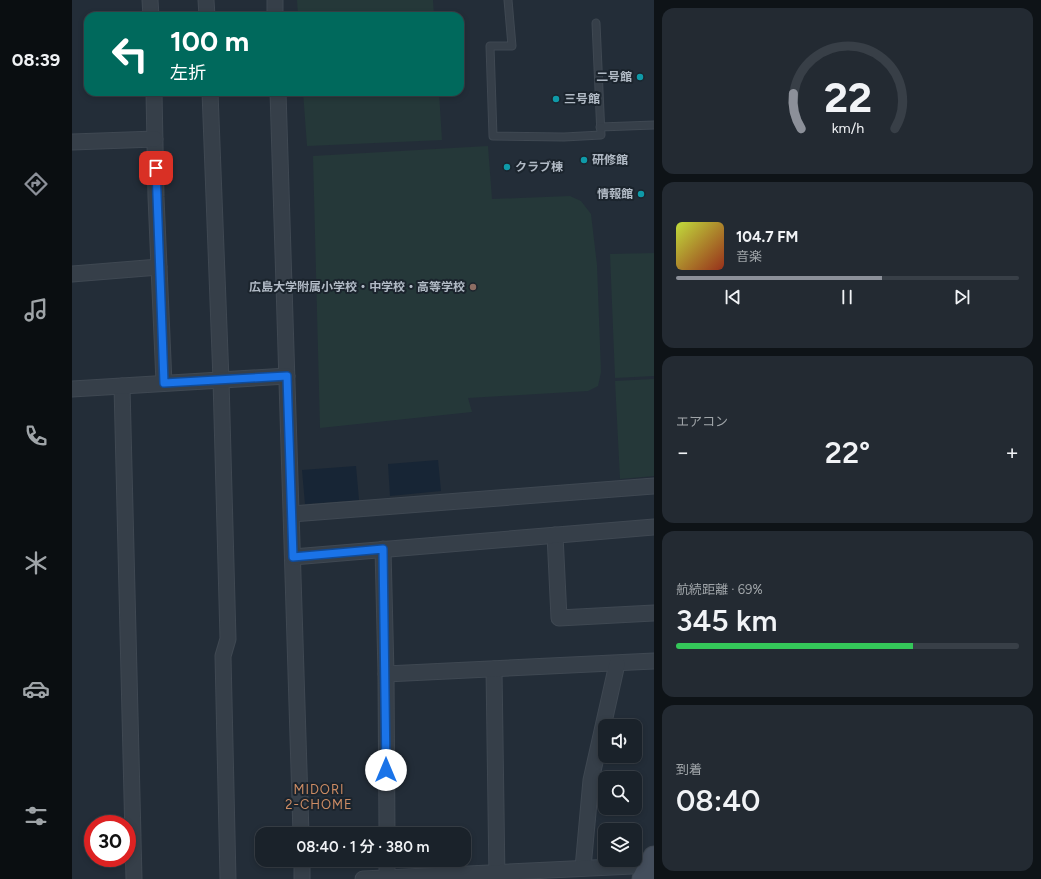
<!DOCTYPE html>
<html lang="ja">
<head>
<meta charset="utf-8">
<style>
  :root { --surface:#1a222a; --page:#232a32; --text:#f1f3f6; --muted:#9fa4a8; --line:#383f47; --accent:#8c9099 }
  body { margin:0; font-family:Figtree,"Noto Sans JP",sans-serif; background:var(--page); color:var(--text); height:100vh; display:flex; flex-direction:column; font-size:15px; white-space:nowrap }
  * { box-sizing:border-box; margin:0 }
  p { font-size:13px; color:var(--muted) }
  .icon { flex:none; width:22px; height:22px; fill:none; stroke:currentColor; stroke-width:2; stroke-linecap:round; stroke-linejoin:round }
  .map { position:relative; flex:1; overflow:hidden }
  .sheet { display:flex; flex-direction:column; gap:8px; padding:8px; background:#0e1317; width:387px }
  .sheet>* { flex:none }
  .top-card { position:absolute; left:12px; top:12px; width:380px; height:84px; border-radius:12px; box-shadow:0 2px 6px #0003,0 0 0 1px var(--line); background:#00695c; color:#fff; overflow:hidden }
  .controls { position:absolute; left:526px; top:719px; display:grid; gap:8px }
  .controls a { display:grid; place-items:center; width:44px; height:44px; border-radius:8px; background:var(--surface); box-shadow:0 2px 6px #0003,0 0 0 1px var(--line); font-size:20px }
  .speed { position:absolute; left:12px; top:815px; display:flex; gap:8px; font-size:20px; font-weight:700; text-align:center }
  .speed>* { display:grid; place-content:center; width:52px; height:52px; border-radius:50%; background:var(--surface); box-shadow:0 2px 6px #0003,0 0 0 1px var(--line); line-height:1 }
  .speed .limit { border:6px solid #d22; background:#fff; color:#111 }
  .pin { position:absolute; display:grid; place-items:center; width:34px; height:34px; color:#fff; margin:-17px; border-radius:8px; box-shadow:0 2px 6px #0006 }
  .me { position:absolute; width:44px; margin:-22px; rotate:0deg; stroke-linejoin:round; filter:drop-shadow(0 0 3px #0008) }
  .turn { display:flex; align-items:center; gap:14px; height:84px; padding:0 20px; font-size:18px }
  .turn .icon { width:52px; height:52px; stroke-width:2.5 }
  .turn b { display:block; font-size:28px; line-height:34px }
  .big { font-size:30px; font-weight:600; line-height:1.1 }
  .sheet .tile { flex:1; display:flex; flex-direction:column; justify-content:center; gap:6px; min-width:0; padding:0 14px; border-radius:12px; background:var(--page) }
  .sheet .dial { align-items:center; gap:0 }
  .dial svg { height:104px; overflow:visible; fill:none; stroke:var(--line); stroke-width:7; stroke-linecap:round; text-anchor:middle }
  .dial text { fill:var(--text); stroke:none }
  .song { display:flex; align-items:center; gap:12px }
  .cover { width:48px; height:48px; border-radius:6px; background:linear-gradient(135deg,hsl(70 70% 55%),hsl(10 70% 35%)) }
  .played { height:4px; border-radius:2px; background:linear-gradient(90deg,var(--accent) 60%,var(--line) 60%) }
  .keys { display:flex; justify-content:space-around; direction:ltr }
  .heat { display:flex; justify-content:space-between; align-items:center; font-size:22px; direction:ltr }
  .charge { height:6px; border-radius:3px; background:linear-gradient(90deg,#34c759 69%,var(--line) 0) }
  .trip { position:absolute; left:183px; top:827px; width:216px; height:40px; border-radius:12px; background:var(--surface); box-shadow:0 2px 6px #0003,0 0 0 1px var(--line); font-weight:600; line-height:40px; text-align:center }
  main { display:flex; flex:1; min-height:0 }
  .dock { display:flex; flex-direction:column; width:72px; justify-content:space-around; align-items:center; background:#0a0e11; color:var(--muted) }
  .dock .icon { width:28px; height:28px }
  .dock .selected { color:var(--accent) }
  .dock b { font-size:18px; color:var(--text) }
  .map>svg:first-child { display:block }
  .green { fill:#253839 }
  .water { fill:#172535 }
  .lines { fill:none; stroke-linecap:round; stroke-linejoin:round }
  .lane-casing { stroke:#3f4852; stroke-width:9 }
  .street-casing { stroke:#3f4852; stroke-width:17 }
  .secondary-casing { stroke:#3f4852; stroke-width:23 }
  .lane { stroke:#363f49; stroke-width:7 }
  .street { stroke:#363f49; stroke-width:15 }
  .secondary { stroke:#444e5c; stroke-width:21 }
  .route-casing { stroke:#114b97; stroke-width:10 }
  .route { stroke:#1a73e8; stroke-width:7 }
  .culture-dot { fill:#0f9aa8; stroke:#1b242d; stroke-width:1.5 }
  .education-dot { fill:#8d6e63; stroke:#1b242d; stroke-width:1.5 }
  .labels { text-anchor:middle; stroke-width:4; stroke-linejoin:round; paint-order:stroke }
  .poi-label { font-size:12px; font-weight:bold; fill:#b1bac5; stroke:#1b242d; text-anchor:end }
  .neighbourhood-label { font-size:13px; letter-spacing:1px; fill:#cd8c64; stroke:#1b242d }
</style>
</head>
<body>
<main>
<nav class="dock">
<b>08:39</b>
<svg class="icon selected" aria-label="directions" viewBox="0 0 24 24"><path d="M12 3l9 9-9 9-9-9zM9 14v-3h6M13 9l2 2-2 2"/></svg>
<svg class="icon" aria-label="music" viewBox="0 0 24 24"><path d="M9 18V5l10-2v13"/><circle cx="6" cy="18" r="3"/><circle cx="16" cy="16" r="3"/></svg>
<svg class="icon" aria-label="phone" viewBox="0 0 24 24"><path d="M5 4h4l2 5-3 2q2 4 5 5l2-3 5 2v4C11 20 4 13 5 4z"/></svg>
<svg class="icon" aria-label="climate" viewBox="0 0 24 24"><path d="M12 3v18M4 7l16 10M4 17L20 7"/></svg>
<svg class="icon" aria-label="car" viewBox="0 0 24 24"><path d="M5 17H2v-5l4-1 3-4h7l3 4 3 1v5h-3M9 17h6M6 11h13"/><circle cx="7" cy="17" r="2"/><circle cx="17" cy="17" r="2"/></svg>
<svg class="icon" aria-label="filters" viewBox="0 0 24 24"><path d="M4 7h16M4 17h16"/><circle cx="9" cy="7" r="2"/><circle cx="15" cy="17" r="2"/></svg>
</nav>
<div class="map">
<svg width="582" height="879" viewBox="0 0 582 879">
  <rect width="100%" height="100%" fill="#232d38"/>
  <g class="green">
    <polygon points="225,0 361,0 362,16 226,16"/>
    <polygon points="231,92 367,92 370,140 235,146"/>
    <polygon points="416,146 420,199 498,196 509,201 519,214 525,265 529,372 526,386 516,391 396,398 400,412 248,428 241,156"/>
    <polygon points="582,253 582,376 543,378 538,254"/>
    <polygon points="582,379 582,476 548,479 543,381"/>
  </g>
  <g class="water">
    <polygon points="366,460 369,491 318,496 316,464"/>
    <polygon points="284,466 287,500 233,504 230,470"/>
  </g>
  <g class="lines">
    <g class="lane-casing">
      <g id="lane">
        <polyline points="436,0 440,46 418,46 421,136 492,137 529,135 524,23"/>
        <polyline points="528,127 582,125"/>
      </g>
    </g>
    <g class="street-casing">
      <g id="street">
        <polyline points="78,0 79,16"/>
        <polyline points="134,0 135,16"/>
        <polyline points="203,0 203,16"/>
        <polyline points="82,92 84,197 92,383"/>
        <polyline points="138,92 149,380 156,639 151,656 156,879"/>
        <polyline points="206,92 229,834"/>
        <polyline points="0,142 83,139"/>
        <polyline points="0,274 87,267"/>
        <polyline points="50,386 62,879"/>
        <polyline points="0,389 215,376"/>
        <polyline points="220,514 582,486"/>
        <polyline points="483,535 487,618 582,613"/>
        <polyline points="311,549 314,674 315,834"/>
        <polyline points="221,557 582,527"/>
        <polyline points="422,669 425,879"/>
        <polyline points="314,674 582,661"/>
        <polyline points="230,860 230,879"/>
        <polyline points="315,860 315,879"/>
        <polyline points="511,868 519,780 545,664"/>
        <polyline points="291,879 582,865"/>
      </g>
    </g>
    <g class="secondary-casing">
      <polyline id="secondary" points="571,879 582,857"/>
    </g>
    <use href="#lane" class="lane"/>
    <use href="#street" class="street"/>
    <use href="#secondary" class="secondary"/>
  </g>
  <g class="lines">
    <g class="route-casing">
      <polyline id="route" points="84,168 92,383 215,376 221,557 311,549 314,770"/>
    </g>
    <use href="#route" class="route"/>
  </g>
  <g class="culture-dot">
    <circle cx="568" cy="77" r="4"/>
    <circle cx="484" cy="99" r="4"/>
    <circle cx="512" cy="160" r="4"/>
    <circle cx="435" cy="167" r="4"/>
    <circle cx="569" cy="194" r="4"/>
  </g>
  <circle class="education-dot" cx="401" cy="287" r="4"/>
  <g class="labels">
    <g class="poi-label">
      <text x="560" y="81">二号館</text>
      <text x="492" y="103" text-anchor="start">三号館</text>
      <text x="520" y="164" text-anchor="start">研修館</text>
      <text x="443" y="171" text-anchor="start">クラブ棟</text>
      <text x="561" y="198">情報館</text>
      <text x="393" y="291">広島大学附属小学校・中学校・高等学校</text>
    </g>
    <g class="neighbourhood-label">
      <text x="247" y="794">MIDORI<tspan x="247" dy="15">2-CHOME</tspan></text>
    </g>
  </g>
</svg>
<div class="controls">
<a><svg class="icon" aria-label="sound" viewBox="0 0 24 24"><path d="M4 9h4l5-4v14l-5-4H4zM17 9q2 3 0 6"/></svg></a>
<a><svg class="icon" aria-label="search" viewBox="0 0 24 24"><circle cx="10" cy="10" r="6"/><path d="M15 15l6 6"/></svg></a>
<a><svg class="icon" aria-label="layers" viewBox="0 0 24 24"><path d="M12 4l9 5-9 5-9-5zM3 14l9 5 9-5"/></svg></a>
</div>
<div class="speed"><div class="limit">30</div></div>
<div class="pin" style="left:84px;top:168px;background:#d93025"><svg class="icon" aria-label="arrive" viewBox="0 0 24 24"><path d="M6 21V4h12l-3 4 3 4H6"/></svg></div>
<svg class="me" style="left:314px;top:770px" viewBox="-20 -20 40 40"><circle r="19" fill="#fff"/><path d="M0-13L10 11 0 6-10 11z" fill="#1a73e8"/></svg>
<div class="trip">08:40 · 1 分 · 380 m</div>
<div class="top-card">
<div class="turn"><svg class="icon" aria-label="left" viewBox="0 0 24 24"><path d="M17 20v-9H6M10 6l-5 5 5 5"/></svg><div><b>100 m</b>左折</div></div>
</div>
</div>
<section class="sheet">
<div class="tile dial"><svg viewBox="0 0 100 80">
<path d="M14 69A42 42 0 1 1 86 69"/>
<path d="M14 69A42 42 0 0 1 8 42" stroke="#8c9099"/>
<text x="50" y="56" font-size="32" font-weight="700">22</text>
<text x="50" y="72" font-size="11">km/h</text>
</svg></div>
<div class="tile">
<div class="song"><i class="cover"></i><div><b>104.7 FM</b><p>音楽</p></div></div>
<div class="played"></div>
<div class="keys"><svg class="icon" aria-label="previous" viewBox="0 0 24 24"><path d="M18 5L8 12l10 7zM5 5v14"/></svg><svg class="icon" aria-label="pause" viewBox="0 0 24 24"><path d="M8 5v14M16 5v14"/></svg><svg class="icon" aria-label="next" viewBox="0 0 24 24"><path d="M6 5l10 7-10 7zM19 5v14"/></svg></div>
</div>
<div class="tile"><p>エアコン</p>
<div class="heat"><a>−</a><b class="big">22°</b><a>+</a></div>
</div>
<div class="tile"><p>航続距離 · 69%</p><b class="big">345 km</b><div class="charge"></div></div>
<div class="tile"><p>到着</p><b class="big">08:40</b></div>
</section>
</main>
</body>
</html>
